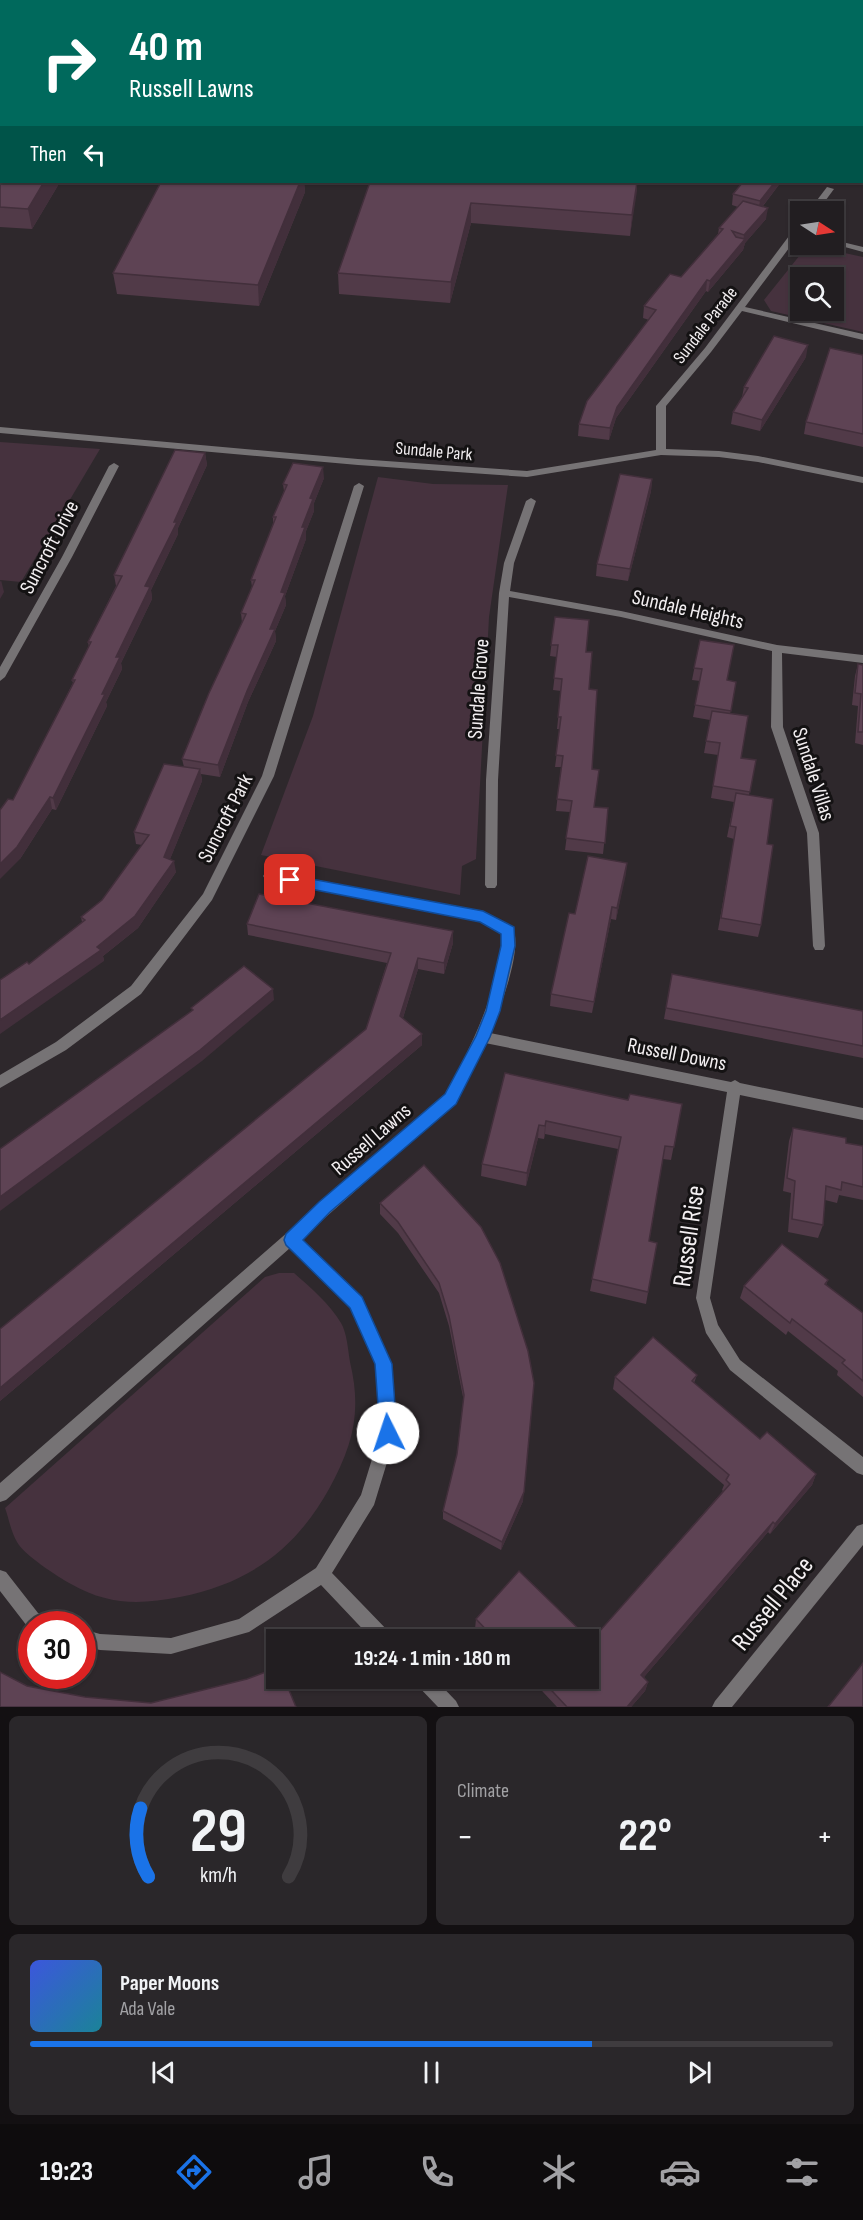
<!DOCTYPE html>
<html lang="en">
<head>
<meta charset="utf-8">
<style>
  :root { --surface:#221e21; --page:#2a272a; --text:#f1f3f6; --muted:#a2a2a5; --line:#3f3c3f; --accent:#1a73e8 }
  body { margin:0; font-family:"Sofia Sans Condensed",sans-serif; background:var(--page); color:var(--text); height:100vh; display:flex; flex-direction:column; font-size:22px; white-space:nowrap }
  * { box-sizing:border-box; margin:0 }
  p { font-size:20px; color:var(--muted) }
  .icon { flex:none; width:33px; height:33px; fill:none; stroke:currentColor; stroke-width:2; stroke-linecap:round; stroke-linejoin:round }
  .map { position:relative; height:1707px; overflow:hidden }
  .side { display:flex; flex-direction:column; gap:9px; padding:9px; background:#131012; flex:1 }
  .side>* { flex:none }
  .banner { position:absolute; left:0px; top:0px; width:864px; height:183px; box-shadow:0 2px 4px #0004,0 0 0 2px var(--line); background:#00695c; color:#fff; overflow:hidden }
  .needle { width:39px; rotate:102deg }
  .buttons { position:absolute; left:790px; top:201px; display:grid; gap:12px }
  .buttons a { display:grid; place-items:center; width:54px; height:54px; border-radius:0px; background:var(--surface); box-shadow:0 2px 4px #0004,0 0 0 2px var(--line); font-size:30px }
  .speed { position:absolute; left:18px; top:1611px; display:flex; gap:12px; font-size:30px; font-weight:700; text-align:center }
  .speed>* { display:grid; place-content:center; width:78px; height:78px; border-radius:50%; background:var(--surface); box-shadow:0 2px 4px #0004,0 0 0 2px var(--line); line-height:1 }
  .speed .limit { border:9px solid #d22; background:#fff; color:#111 }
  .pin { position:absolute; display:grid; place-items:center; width:51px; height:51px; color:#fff; margin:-26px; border-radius:12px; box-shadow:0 3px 9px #0006 }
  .me { position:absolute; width:66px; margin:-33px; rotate:356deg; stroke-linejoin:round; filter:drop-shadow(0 0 4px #0008) }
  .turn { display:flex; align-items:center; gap:21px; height:126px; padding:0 30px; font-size:27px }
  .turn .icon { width:78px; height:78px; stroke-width:2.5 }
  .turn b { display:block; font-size:42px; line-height:51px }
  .then { display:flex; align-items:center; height:57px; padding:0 30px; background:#0003; gap:12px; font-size:22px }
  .big { font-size:45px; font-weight:700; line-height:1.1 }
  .side .tile { flex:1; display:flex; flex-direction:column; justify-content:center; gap:9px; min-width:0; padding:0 21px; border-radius:9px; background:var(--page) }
  .side .dial { align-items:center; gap:0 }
  .dial svg { height:156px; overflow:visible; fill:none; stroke:var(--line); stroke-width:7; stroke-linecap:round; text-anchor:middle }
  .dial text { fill:var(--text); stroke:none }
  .song { display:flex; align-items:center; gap:18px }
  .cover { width:72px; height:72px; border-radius:9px; background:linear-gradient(135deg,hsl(230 70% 55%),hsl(190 70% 35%)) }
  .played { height:6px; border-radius:3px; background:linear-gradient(90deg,var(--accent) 70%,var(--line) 70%) }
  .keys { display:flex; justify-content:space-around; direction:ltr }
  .heat { display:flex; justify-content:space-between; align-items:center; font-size:33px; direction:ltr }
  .side .tiles { flex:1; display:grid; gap:9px; grid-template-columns:1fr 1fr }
  .tile:last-child { grid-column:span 2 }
  .trip { position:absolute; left:266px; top:1629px; width:333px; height:60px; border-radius:0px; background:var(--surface); box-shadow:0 2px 4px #0004,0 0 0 2px var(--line); font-weight:700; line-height:60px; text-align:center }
  .tab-bar { display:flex; height:96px; justify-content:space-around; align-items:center; background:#0e0c0d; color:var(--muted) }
  .tab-bar .icon { width:42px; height:42px }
  .tab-bar .current { color:var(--accent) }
  .tab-bar b { font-size:27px; color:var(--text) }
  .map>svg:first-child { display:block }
  .green { fill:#46323e; fill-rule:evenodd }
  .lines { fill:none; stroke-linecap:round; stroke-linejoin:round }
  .street { fill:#767375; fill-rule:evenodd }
  .wall { fill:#513a48 }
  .shaded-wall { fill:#422f3b }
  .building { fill:#5e4354; stroke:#422f3b; stroke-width:1.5 }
  .route { fill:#1a73e8; stroke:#114b97; stroke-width:1.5 }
  .labels { text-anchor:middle; stroke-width:6; stroke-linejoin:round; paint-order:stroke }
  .far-street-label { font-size:18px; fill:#f3eff1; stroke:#141213 }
  .street-label { font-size:21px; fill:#f3eff1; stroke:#141213 }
  .near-street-label { font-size:26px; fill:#f3eff1; stroke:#141213 }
</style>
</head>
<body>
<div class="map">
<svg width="863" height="1707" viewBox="0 0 863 1707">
  <rect width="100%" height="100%" fill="#2e282c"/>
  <g class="green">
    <path d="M 808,245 L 863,257 L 863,332 L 771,311 L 764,300 ZM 801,278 L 834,278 L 834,310 L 801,310 Z"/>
    <polygon points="0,442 100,449 21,582 0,580"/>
    <polygon points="378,477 433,484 508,485 489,617 476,859 462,866 460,895 261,855 313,716"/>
    <path d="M 279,1273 L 294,1273 C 310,1287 330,1304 341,1323 C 347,1333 348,1350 350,1362 C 362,1412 353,1445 329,1489 C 295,1550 249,1583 180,1597 C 139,1605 108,1605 71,1584 C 58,1577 23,1554 17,1542 C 11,1532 9,1519 5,1508 L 265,1277 Z"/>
  </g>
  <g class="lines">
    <g class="street">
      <rect x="231" y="0" width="6" height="2"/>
      <rect x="862" y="140" width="1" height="4"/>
      <polygon points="827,187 834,189 817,212 808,212"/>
      <polygon points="798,224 801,224 801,232 745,307 863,334 863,340 742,311 711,352 666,406 666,449 719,451 758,456 863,477 863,483 758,462 719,457 661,455 527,477 358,465 0,433 0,427 358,459 527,471 656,450 656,406 705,348"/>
      <polygon points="834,240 863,247 863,252 834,244"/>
      <polygon points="114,463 119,466 72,557 5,677 0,681 0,667 62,557 109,466"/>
      <polygon points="359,483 364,486 274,776 212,900 141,994 66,1050 0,1088 0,1075 56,1042 131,986 203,894 262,776 354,486"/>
      <polygon points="531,498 536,501 514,563 510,591 621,611 777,645 863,655 863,663 782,653 783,727 819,833 825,946 823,950 815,950 813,946 807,833 771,727 772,651 621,617 509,597 498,780 497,885 495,888 487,888 485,885 486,780 499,593 504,563 526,501"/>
      <path d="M 269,871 L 483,912 L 513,928 C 523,950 499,1011 490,1033 L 731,1082 L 735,1080 L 740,1083 L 863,1108 L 863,1120 L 740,1095 L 710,1298 L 718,1325 L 740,1360 L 863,1457 L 863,1475 L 857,1473 L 730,1370 L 706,1333 L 696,1298 L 727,1092 L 485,1043 L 455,1103 L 301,1239 L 361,1298 L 392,1364 L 396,1433 L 374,1505 L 332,1573 L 391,1634 L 393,1640 L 373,1640 L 321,1585 L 249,1632 L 171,1654 L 100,1650 L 82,1646 L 82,1629 L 100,1634 L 171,1638 L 239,1619 L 316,1568 L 361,1495 L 380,1433 L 376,1364 L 351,1308 L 290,1248 L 6,1500 L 0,1502 L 0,1483 L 445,1095 C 473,1043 498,993 503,933 L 480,921 L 269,881 L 265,879 L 263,876 L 265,873 Z"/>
      <polygon points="863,1524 863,1545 732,1707 712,1707 715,1701 857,1526"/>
      <polygon points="0,1570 6,1572 38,1613 52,1618 54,1624 32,1624 32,1628 27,1626 0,1591"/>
      <polygon points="414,1678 434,1678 456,1701 459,1707 438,1707 416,1684"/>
    </g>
  </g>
  <g class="wall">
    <polygon points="0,0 2,2 2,43 0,43"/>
    <polygon points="0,119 60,182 32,229 0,227"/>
    <polygon points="161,182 304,182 305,192 259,306 117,294 113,273"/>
    <polygon points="510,182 637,182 630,236 471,223 450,303 339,294 338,273 510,183"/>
    <polygon points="743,182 781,182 763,206 766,219 745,243 743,250 708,292 706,291 616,418 609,440 578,436 579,424 649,320 643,318 644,306 681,277 718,234 719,228 738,207 732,205 733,194"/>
    <polygon points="863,355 863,447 804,434 806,422"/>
    <polygon points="806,357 760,431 731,424 733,412 742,397 744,387"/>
    <polygon points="205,453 207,465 178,528 178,534 151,590 152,599 121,663 122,669 106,702 107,706 56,810 52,809 20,859 13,800 73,683 72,680 89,647 88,642 116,586 114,575"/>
    <polygon points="324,478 314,503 314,511 306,531 306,539 285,596 286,605 275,631 276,641 248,702 220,777 201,774 202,781 170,859 176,872 138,928 103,956 104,961 29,964 82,922 81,917 102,900 142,845 136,844 134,832 184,767 182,759 242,623 241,613 252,587 251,580 273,525 273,517 284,491 283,484"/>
    <polygon points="652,479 651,491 628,581 596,576 597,564"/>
    <polygon points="555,617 586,652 589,689 594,807 608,808 603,854 565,850 570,812 556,811 561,767 555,767 560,729 557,729 561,691 553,690 557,657 550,656"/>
    <polygon points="700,640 727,681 736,682 730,714 741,758 756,760 749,795 767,844 761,925 758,937 718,930 734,839 727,837 734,802 711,798 718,755 704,753 710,720 693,717 700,681 692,680"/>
    <polygon points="858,664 863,665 863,745 855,743 858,706 852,705 855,676"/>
    <polygon points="627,863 616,920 611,919 592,1013 550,1006 551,994 575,914"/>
    <polygon points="247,924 453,931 453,943 444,974 418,969 403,1018 422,1045 0,1401 0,1329 366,1029 387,963 248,935"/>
    <polygon points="672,974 863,1011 863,1058 664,1019"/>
    <polygon points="505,1073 628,1100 682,1104 671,1160 663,1159 649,1241 657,1243 646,1304 590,1291 618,1149 545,1134 544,1139 538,1138 526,1186 481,1176 482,1164"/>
    <polygon points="793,1128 846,1143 863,1146 863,1200 839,1195 837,1203 825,1200 823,1225 818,1238 788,1232 791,1193 783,1191 789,1141"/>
    <polygon points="424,1165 523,1501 501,1550 443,1519 443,1511 457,1454 464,1402 449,1326 439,1293 398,1233 380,1214 380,1203"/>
    <polygon points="828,1280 826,1285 863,1313 863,1397 837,1375 838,1371 788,1331 786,1335 740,1298 744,1286"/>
    <polygon points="653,1337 697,1375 694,1383 760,1439 767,1432 816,1474 812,1485 770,1534 768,1532 644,1677 648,1682 645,1691 631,1707 557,1707 530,1678 588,1678 588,1640 486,1640 475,1629 476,1619 519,1571 591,1641 723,1491 722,1490 724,1485 613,1389 615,1377"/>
  </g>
  <g class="shaded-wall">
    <polygon points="78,0 93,0 92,2 77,2"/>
    <polygon points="44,182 60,182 32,229 28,209"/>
    <polygon points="300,182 304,182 305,192 259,306 258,285"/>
    <polygon points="637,182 637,191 630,236 632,215"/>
    <polygon points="775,182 781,182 758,212 760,201"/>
    <polygon points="471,203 471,223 450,303 451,282"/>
    <polygon points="768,208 766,219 745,243 743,250 708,292 710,281 743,242 744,235"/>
    <polygon points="707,280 706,291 616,418 609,440 610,428 617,407"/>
    <polygon points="808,345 806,357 760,431 762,420"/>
    <polygon points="205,453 207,465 178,528 178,534 151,590 152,599 121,663 122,669 106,702 107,706 56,810 53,798 102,694 145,586"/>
    <polygon points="323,467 324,478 314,503 314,511 306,531 306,539 285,596 286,605 275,631 276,641 248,702 220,777 218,765 270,629 310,498"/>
    <polygon points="652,479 651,491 628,581 630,569"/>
    <polygon points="1,580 4,592 0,599 0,582"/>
    <polygon points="200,769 202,781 166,869 164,857"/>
    <polygon points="50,797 52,809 20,859 0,879 0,864"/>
    <polygon points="174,861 176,872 138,928 103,956 104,961 0,1034 0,1020 97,947"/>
    <polygon points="627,863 626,874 616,920 617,908"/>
    <polygon points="612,907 611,919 592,1013 594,1002"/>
    <polygon points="453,931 453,943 444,974 444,963"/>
    <polygon points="418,958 418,969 400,1027 400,1016"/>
    <polygon points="273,989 274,1000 202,1061 0,1211 0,1197"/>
    <polygon points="422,1034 422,1045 0,1401 0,1388"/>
    <polygon points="546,1121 545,1134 544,1139 545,1126"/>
    <polygon points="539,1125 538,1138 526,1186 527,1173"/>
    <polygon points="816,1474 812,1485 770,1534 775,1524"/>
    <polygon points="524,1492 523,1501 501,1550 502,1542"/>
    <polygon points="773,1522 768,1532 638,1684 641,1675"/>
    <polygon points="648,1682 645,1691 631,1707 627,1707"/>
  </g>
  <g class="building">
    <polygon points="0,0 78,0 77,2 2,2 2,24 0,24"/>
    <polygon points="441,0 494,0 493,2 441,2"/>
    <polygon points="0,119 2,119 2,182 44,182 28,209 0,207"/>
    <polygon points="161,182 300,182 258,285 113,273"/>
    <polygon points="370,182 489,182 510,183 510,182 637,182 632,215 471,203 451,282 338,273"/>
    <polygon points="743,182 775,182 760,201 733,194"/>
    <polygon points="743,201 768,208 744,235 732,231 736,237 745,239 710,281 707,280 617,407 610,428 579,424 587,401 656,310 644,306 670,274 681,277 723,229 719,228"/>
    <polygon points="774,336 808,345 762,420 733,412 748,388 744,387"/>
    <polygon points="830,348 863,355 863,434 806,422"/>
    <polygon points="175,450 205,453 174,522 177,522 145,586 150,587 116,657 120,657 102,694 105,694 53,798 50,797 17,847 0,864 0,810 8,799 13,800 75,680 72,680 91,642 88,642 122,576 114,575"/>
    <polygon points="293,463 323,467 310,498 313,499 302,527 305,527 281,592 285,593 270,629 275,629 247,691 218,765 182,759 209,693 246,614 241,613 255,580 251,580 276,517 273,517 287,485 283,484"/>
    <polygon points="620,474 652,479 630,569 597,564"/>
    <polygon points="555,617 589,620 586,652 592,652 589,689 597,690 592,769 599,770 594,807 608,808 605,843 566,838 572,801 557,799 563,756 556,755 561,717 558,717 562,679 554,678 558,645 551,645"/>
    <polygon points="700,640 734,645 727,680 736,682 731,711 695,705 702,669 694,668"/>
    <polygon points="858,664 863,665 863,732 858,732 861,694 855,693"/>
    <polygon points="712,711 748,716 741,758 756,760 750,792 713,786 720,743 706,741"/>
    <polygon points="164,764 200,769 164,857 174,861 135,916 97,947 101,950 0,1020 0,980 27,962 29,964 85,920 81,917 102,900 149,835 134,832"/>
    <polygon points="736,793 773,799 767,844 773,845 761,925 721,918 736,827 730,826"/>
    <polygon points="588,856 627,863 617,908 612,907 594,1002 551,994 569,913 575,914"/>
    <polygon points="259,894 453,931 444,963 418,958 400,1016 422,1034 0,1388 0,1329 366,1029 391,953 247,924"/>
    <polygon points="244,966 273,989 200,1050 0,1197 0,1149 193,1010 191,1008"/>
    <polygon points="672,974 863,1011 863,1046 666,1008"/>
    <polygon points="505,1073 628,1100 630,1094 682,1104 674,1147 665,1146 649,1241 657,1243 648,1292 592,1279 621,1137 546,1121 545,1126 539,1125 527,1173 482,1164"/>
    <polygon points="793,1128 846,1138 846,1143 863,1146 863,1187 842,1182 841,1190 826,1186 823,1225 792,1219 795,1181 787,1178"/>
    <polygon points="424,1165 481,1227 500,1263 528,1351 534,1383 524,1492 502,1542 443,1511 457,1454 464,1395 449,1316 439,1283 398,1222 380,1203"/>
    <polygon points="782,1244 828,1280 825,1284 863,1313 863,1381 842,1363 845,1360 792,1319 790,1323 744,1286"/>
    <polygon points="653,1337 697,1375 692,1381 760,1439 767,1432 816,1474 775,1524 773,1522 641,1675 648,1682 627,1707 567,1707 540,1678 588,1678 588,1640 496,1640 476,1619 519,1571 591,1641 730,1484 726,1480 729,1475 615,1377"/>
    <polygon points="863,1663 863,1707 828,1707"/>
    <polygon points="276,1668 276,1678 284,1678 296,1707 0,1707 0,1672 27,1686 85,1697 151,1703 247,1679"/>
  </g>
  <polygon class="route" points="290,875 483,911 514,927 515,946 500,1011 490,1037 456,1104 330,1212 303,1240 362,1297 392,1364 397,1433 395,1439 388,1442 382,1439 380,1433 375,1364 350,1308 286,1245 284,1240 286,1234 319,1202 445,1094 476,1036 486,1011 501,946 501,934 480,922 285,884 283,880 285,876"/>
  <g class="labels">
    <g class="far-street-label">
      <text transform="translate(705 325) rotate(-52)" y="6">Sundale Parade</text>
      <text transform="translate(434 451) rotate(5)" y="6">Sundale Park</text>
    </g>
    <g class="street-label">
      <text transform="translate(49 547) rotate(-62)" y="7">Suncroft Drive</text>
      <text transform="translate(688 609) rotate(13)" y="7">Sundale Heights</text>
      <text transform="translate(478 689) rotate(-86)" y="7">Sundale Grove</text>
      <text transform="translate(814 774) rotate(72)" y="7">Sundale Villas</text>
      <text transform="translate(225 818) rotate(-63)" y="7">Suncroft Park</text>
      <text transform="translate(677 1054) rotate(11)" y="7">Russell Downs</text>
      <text transform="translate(371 1139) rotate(-41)" y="7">Russell Lawns</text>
    </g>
    <g class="near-street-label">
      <text transform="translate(688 1236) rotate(-82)" y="9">Russell Rise</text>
      <text transform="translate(772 1603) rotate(-51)" y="9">Russell Place</text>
    </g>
  </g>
</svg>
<div class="buttons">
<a><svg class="needle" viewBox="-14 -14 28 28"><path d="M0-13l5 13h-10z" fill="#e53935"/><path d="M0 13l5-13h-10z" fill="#a2a2a5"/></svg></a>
<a><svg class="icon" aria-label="search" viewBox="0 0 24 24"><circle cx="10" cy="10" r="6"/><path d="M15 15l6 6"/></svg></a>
</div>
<div class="speed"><div class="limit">30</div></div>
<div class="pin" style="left:290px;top:880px;background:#d93025"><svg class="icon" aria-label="arrive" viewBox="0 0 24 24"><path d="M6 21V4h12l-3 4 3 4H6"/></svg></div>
<svg class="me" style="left:388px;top:1433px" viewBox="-20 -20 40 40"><circle r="19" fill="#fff"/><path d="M0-13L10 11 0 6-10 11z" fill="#1a73e8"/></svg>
<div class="trip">19:24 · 1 min · 180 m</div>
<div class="banner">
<div class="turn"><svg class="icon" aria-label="right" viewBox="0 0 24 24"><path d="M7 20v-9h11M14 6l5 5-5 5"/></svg><div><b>40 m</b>Russell Lawns</div></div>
<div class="then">Then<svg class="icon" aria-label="left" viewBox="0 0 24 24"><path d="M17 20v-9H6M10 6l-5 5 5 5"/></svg></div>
</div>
</div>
<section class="side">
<div class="tiles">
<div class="tile dial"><svg viewBox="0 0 100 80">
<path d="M14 69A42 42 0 1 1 86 69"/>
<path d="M14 69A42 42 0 0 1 10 34" stroke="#1a73e8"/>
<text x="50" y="56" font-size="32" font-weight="700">29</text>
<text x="50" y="72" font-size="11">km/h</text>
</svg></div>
<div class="tile"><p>Climate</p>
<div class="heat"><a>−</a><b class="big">22°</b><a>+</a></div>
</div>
<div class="tile">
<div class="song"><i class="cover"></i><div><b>Paper Moons</b><p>Ada Vale</p></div></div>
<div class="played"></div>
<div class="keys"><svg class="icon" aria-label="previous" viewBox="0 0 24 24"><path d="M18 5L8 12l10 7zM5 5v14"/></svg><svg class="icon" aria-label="pause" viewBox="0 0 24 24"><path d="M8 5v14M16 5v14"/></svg><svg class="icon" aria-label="next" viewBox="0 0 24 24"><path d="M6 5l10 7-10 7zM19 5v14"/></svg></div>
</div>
</div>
</section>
<nav class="tab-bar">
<b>19:23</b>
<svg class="icon current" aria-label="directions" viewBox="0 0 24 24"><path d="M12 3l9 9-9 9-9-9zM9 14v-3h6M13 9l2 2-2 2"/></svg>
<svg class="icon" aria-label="music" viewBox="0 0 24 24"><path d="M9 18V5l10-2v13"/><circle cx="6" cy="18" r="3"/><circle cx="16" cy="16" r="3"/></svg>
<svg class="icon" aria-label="phone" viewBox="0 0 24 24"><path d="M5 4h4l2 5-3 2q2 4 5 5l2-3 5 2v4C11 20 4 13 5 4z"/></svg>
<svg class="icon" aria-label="climate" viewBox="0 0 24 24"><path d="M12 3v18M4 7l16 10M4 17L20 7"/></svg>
<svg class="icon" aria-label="car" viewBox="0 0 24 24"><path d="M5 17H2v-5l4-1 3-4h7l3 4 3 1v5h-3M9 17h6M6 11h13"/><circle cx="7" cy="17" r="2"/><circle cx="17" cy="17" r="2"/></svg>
<svg class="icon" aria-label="filters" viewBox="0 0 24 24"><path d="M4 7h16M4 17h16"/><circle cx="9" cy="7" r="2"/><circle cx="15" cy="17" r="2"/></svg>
</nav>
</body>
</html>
